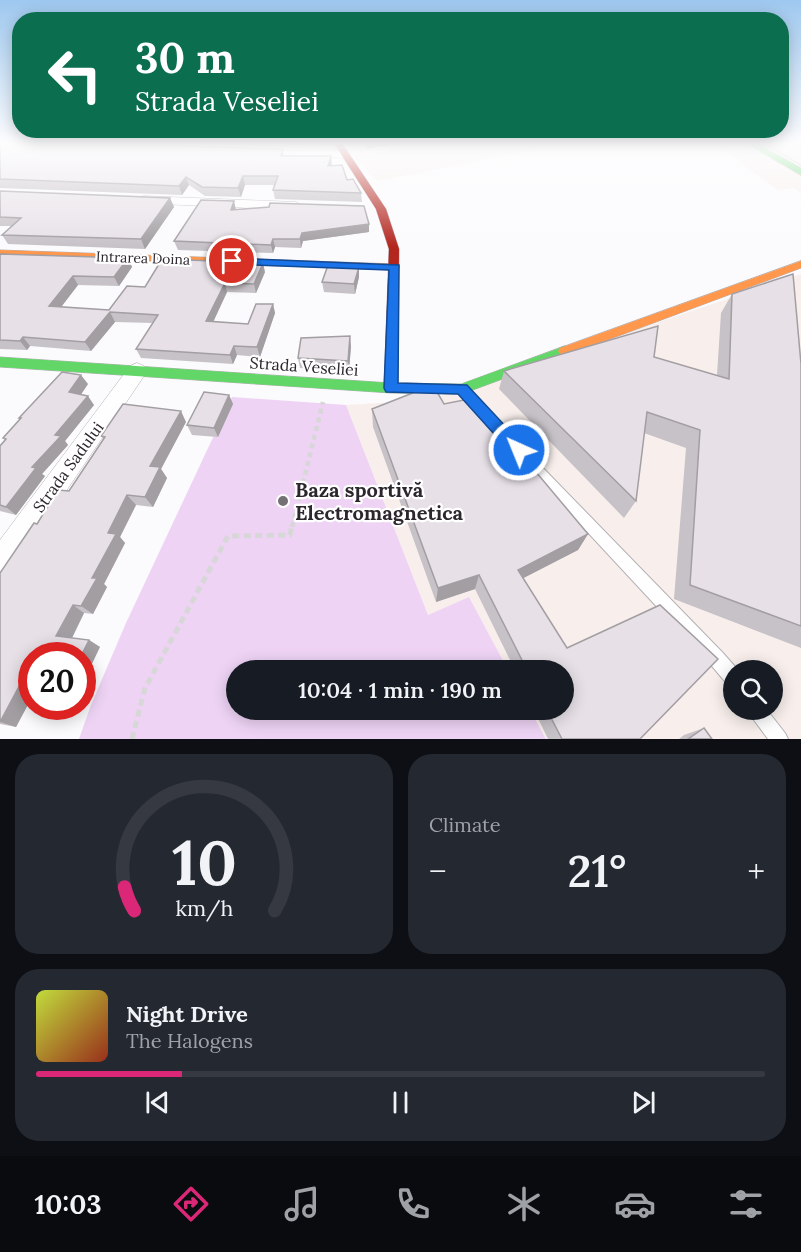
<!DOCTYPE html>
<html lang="en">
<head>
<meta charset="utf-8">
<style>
  :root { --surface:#171b24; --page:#242831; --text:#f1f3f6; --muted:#9ea1a6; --line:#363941; --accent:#db2777 }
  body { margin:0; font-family:Lora,serif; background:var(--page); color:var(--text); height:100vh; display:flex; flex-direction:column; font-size:22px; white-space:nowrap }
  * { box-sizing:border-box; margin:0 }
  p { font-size:20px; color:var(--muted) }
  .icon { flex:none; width:33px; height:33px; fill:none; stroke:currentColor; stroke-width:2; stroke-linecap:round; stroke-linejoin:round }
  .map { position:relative; height:739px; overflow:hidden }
  .details { display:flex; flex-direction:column; gap:15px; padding:15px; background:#0d0f14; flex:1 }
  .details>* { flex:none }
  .guide { position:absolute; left:12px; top:12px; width:777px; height:126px; border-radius:24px; box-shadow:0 3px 15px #0003; background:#0b6e4f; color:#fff; overflow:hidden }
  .tools { position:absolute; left:723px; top:660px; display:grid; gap:12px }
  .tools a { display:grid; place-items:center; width:60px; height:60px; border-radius:50%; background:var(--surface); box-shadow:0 3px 15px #0003; font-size:30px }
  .speed { position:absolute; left:18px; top:642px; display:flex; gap:12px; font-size:30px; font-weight:700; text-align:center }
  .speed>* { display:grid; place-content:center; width:78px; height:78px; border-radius:50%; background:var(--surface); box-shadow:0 3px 15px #0003; line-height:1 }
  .speed .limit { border:9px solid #d22; background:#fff; color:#111 }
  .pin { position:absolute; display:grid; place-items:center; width:51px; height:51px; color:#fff; margin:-26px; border:3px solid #fff; border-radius:50%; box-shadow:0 2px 6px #0007 }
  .me { position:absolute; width:66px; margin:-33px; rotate:316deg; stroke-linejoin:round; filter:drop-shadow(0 0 4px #0008) }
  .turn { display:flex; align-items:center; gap:21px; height:126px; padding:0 24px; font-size:27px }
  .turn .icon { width:78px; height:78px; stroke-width:2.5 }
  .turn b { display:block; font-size:42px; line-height:51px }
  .big { font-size:45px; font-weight:600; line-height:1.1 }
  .details .widget { flex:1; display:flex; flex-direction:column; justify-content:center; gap:9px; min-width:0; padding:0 21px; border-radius:24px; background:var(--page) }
  .details .dial { align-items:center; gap:0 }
  .dial svg { height:156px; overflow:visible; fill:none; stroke:var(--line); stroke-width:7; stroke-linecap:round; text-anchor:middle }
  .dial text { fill:var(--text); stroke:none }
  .song { display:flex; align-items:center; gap:18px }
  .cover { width:72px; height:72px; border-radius:9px; background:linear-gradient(135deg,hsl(70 70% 55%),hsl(10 70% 35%)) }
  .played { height:6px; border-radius:3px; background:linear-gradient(90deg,var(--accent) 20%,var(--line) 20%) }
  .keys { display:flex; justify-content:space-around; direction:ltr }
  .heat { display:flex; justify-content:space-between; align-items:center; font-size:33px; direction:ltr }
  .details .tiles { flex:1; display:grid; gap:15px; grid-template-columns:1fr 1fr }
  .widget:last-child { grid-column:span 2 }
  .trip { position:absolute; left:226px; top:660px; width:348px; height:60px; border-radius:30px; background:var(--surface); box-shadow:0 3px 15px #0003; font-weight:600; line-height:60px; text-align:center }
  .tabs { display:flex; height:96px; justify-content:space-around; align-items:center; background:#090b0e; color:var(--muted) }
  .tabs .icon { width:42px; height:42px }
  .tabs .on { color:var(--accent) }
  .tabs b { font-size:27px; color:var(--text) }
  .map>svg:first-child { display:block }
  .industrial { fill:#f8efec; fill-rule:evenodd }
  .green { fill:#eed3f5 }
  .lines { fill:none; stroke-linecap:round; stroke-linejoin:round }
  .lane-casing { stroke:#b3b0b4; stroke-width:2 }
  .street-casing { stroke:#b3b0b4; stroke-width:1 }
  .fast-casing { stroke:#b3b0b4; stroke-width:1 }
  .slow-casing { stroke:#b3b0b4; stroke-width:1 }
  .jam-casing { stroke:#b3b0b4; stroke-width:1 }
  .path-far1 { stroke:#d8d7d8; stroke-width:4.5; stroke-dasharray:5 4; stroke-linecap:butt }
  .path { stroke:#d8d7d8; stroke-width:5; stroke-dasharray:7 4.5; stroke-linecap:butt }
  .lane { fill:#fefeff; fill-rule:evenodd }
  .street { fill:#fefeff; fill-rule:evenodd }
  .fast { fill:#63d668; fill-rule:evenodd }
  .slow { fill:#ff974d; fill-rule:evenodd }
  .jam { fill:#b3261e; fill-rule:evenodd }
  .tram { stroke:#ccc; stroke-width:1.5 }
  .wall { fill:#c7c2c7 }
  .shaded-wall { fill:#a29ea2 }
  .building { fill:#e7e1e7; stroke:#a29ea2; stroke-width:1.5 }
  .route { fill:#1a73e8; stroke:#114b97; stroke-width:1.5 }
  .poi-dot { fill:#747075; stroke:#fff; stroke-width:2 }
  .labels { text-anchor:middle; stroke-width:4.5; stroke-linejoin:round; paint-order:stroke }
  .far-street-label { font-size:14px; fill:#2c262d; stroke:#fff }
  .street-label { font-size:16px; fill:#2c262d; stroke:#fff }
  .near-poi-label { font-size:20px; font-weight:bold; fill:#2c262d; stroke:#fff; text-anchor:start }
</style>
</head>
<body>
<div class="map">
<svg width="801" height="739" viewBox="0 0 801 739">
  <rect width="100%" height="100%" fill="#fbfafc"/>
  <g class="industrial">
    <polygon points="413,143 570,143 377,181 353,156 414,145"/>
    <polygon points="714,143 801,143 801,193 794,188 778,190"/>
    <path d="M 801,274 L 801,739 L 546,739 L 530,710 L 564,710 L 564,670 L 508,670 L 469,598 L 428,615 L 346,405 L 428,400 ZM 734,670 L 772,670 L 772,710 L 734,710 Z"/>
  </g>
  <polygon class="green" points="232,397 346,405 428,615 469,597 508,670 237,670 237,710 530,710 546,739 79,739 91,705 126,623"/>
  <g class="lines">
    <g class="lane-casing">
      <g id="lane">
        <polygon points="504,430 508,432 723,653 738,670 734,670 734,687 728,685 711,665 500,438 498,435 500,432"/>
        <polygon points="748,710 767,710 785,733 788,739 768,739 751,716"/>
      </g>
    </g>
    <g class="street-casing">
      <g id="street">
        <polygon points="121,143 207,143 345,150 351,154 345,158 127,147"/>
        <polygon points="144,196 296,202 303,206 296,210 139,203 137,200"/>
        <polygon points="137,363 144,366 148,371 144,376 10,574 0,578 0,540 130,366"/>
      </g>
    </g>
    <g class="fast-casing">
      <g id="fast">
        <polygon points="746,143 756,143 801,168 801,175"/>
        <polygon points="565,346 572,351 570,354 462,394 391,393 0,367 0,357 391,383 461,384"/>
      </g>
    </g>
    <g class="slow-casing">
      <g id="slow">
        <polygon points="0,250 395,264 400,267 395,270 0,256"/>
        <polygon points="801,261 801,268 570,354 560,354 558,351 560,348"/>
      </g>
    </g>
    <g class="jam-casing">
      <polygon id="jam" points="334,143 342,143 386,209 399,249 398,388 396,392 386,392 384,388 389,249 376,209"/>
    </g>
    <polyline class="path-far1" points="292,527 323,402"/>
    <polyline class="path" points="132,739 145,688 228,536 290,535 292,525"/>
    <use href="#lane" class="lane"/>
    <use href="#street" class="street"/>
    <use href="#fast" class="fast"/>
    <use href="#slow" class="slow"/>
    <use href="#jam" class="jam"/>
    <polyline class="tram" points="763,143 801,165"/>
  </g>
  <g class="wall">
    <polygon points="0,143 283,149 284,156 332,165 331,166 361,193 362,202 275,199 273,190 275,185 245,185 241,197 205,196 189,185 182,195 0,188"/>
    <polygon points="789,143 801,143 801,149"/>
    <polygon points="0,191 170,198 174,207 145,249 8,244 2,235 11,226 0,226"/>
    <polygon points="236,209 369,232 303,241 301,248 275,247 273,253 178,250 174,241"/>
    <polygon points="0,254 128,258 132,267 119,286 78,285 61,307 109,310 145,287 265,272 256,293 227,292 213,322 248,324 273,304 275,313 260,357 237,355 233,364 141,358 136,349 153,323 115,322 91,351 30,346 27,350 0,349"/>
    <polygon points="359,267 359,277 355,294 324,292 322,282"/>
    <polygon points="732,294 801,364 801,648 674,599 686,448 644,433 636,501 624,518 499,389 504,371 717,375 721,313"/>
    <polygon points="351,346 349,371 300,368 298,358"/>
    <polygon points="88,384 81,394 94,405 65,441 68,445 42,474 45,476 16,515 0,511 0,446 5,440 3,438 20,419 19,418"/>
    <polygon points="229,395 233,404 218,437 192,435 187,425"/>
    <polygon points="444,404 588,534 578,550 523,578 567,648 640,739 548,739 534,710 564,710 564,670 515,670 475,589 436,602 373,427 372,409"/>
    <polygon points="186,422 161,469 167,478 153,507 136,505 120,537 125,543 104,584 107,587 93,614 84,613 72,638 89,640 100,647 32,656 32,697 16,727 0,724 0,573 37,524 69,491 103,439 101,436"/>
    <polygon points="704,728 712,739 679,739 684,735"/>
  </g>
  <g class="shaded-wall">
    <polygon points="366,143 389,143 389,145 366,149"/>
    <polygon points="331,156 332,165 329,175 328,166"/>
    <polygon points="243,176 245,185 241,197 238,188"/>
    <polygon points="186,177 189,185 182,195 179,186"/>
    <polygon points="170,198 174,207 145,249 141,239"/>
    <polygon points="234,201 236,210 231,210"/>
    <polygon points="369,224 369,232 303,241 301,248 300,239 302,233"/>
    <polygon points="273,239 275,247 273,253 271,245"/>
    <polygon points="128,258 132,267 119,286 114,277"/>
    <polygon points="263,263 265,272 256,293 254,284"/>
    <polygon points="359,267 359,277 355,294 354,284"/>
    <polygon points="73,276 78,285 55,315 49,306"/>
    <polygon points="225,283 227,292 209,331 206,321"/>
    <polygon points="273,304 275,313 260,357 257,347"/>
    <polygon points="110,312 115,322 91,351 85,342"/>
    <polygon points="350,336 351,346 349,371 348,361"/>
    <polygon points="23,337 30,346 27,350 20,341"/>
    <polygon points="234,346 237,355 233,364 230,355"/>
    <polygon points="81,375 88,384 76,402 69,392"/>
    <polygon points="229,395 233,404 218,437 214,428"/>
    <polygon points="88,396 94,405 65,441 68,445 42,474 45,476 16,515 6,507 55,435"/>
    <polygon points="181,411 186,422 161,469 167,478 153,507 145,497 150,466"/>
    <polygon points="127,495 136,505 120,537 125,543 104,584 107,587 93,614 81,606 108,533"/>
    <polygon points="588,534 578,550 512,584 518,570"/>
    <polygon points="479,575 475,589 436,602 438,588"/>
    <polygon points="73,605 84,613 69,644 56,636"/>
    <polygon points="89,640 100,647 82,685 82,656 81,656"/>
    <polygon points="23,679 32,683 32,697 16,727 0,722"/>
  </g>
  <g class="building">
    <polygon points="0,143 175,143 183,144 183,146 283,149 281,156 331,156 328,166 342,165 347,180 353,179 361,193 273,190 278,176 243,176 238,188 202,187 186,177 179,186 0,179"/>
    <polygon points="0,191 170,198 141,239 2,235 21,218 0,217"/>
    <polygon points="201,200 234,201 231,210 269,207 270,203 364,206 369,224 302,233 300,239 273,239 271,245 174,241"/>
    <polygon points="0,254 128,258 114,277 73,276 49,306 109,310 127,286 145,287 162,259 263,263 254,284 225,283 206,321 248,324 256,304 273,304 257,347 234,346 230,355 136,349 158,315 110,312 85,342 23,337 20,341 0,340"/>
    <polygon points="328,265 359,267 354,284 322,282"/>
    <polygon points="793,274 801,364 801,626 690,585 700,430 647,412 636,501 504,371 658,326 654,357 729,379 732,294"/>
    <polygon points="350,336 348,361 298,358 301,338"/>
    <polygon points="62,372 81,375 69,392 88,396 55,435 61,436 32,467 36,468 6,507 0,505 0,446 6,439 3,438 21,418 19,418"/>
    <polygon points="433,385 444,404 474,398 588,534 518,570 567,648 660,605 718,659 640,739 562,739 547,710 564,710 564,670 527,670 479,575 438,588 372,409"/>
    <polygon points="204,392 229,395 214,428 187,425"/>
    <polygon points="123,404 181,411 150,466 160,467 145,497 127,495 108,533 116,534 92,578 97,578 81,606 73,605 56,636 89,640 81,656 32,656 32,680 23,679 0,722 0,573 34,523 37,524 58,490 69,491 105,437 101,436"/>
    <polygon points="704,728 712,739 688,739"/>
  </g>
  <linearGradient id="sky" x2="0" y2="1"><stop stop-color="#9ec8ef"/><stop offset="0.58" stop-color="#fdfdfe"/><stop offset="1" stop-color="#fdfdfe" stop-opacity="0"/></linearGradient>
  <rect width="801" height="247" fill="url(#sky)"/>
  <polygon class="route" points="232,258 399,265 398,383 467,385 524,446 526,450 524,455 519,457 513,455 458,394 386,392 384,388 389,270 228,264 228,259"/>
  <circle class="poi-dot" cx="283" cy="501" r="6"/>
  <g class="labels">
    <g class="far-street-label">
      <text transform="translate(143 258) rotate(2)" y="5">Intrarea Doina</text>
    </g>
    <g class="street-label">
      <text transform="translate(304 366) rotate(4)" y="6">Strada Veseliei</text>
      <text transform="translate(68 467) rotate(-54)" y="6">Strada Sadului</text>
    </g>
    <g class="near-poi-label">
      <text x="295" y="497">Baza sportivă<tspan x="295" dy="23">Electromagnetica</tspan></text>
    </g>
  </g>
</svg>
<div class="tools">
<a><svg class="icon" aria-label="search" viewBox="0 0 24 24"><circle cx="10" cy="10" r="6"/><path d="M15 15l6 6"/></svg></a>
</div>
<div class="speed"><div class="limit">20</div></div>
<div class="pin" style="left:232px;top:261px;background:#d93025"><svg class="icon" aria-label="arrive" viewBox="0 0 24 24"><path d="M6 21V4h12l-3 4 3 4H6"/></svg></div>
<svg class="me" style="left:519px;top:450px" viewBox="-20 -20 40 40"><circle r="17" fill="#1a73e8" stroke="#fff" stroke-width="3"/><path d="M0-11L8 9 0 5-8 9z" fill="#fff"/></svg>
<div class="trip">10:04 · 1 min · 190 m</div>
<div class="guide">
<div class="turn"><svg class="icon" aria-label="left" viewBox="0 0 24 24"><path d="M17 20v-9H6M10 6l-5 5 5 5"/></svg><div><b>30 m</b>Strada Veseliei</div></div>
</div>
</div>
<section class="details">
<div class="tiles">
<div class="widget dial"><svg viewBox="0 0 100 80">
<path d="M14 69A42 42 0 1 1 86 69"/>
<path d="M14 69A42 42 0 0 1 9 57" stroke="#db2777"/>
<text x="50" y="56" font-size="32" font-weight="700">10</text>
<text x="50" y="72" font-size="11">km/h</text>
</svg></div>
<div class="widget"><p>Climate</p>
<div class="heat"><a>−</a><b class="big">21°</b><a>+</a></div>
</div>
<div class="widget">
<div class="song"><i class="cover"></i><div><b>Night Drive</b><p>The Halogens</p></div></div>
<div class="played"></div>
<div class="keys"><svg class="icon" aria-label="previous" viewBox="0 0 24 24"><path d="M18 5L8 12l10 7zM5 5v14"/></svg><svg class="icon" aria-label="pause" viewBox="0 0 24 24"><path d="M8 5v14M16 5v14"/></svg><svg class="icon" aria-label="next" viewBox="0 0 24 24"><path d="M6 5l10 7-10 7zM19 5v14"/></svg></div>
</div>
</div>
</section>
<nav class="tabs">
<b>10:03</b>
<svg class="icon on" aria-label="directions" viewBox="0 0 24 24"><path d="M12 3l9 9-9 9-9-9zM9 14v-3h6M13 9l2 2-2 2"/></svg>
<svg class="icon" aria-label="music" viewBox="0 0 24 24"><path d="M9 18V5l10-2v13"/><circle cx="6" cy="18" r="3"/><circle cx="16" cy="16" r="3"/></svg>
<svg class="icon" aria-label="phone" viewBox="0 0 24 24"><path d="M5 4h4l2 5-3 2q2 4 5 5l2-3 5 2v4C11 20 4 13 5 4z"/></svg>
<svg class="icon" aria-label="climate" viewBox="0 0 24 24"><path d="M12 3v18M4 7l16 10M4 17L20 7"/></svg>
<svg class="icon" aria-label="car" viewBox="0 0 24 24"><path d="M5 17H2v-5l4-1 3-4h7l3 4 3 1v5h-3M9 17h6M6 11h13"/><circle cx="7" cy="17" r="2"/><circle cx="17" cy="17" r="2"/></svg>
<svg class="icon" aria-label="filters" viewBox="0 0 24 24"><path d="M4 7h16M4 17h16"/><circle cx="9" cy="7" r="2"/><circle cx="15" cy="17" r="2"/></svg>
</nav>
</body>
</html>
